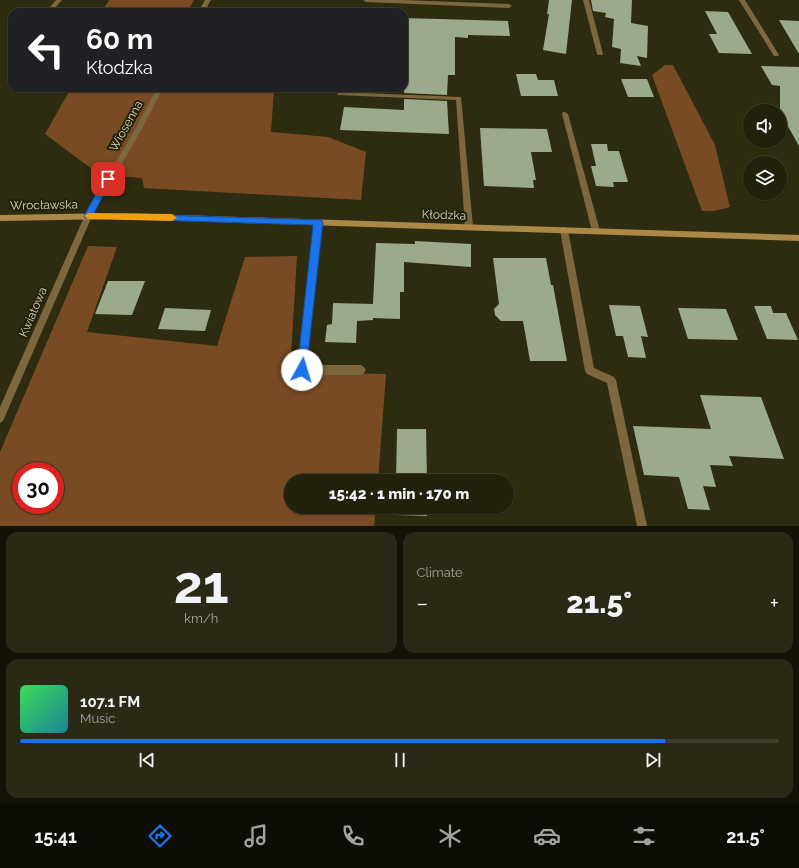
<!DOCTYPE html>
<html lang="en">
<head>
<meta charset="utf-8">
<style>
  :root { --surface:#22210c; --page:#2a2915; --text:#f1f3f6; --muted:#a2a39d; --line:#3f3e2d; --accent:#1a73e8 }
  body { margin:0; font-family:Raleway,sans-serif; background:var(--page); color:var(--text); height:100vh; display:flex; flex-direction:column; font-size:15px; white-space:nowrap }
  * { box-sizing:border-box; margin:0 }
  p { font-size:13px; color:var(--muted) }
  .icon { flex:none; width:22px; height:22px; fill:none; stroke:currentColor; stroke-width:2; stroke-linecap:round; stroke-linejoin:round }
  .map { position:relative; height:526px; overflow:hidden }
  .details { display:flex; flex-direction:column; gap:6px; padding:6px; background:#131207; flex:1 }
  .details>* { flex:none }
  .banner { position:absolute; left:8px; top:8px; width:400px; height:84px; border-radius:12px; box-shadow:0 1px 3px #0004,0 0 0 1px var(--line); background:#202124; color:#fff; overflow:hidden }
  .tools { position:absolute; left:743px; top:104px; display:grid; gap:8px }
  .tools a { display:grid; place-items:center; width:44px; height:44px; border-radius:50%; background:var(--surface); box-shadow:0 1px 3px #0004,0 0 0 1px var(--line); font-size:20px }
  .speed { position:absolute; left:12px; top:462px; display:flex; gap:8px; font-size:20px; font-weight:700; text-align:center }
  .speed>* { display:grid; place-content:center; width:52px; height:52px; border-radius:50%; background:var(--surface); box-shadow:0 1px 3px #0004,0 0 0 1px var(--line); line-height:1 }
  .speed .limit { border:6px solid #d22; background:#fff; color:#111 }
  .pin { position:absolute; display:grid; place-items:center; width:34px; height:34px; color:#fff; margin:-17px; border-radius:8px; box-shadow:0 2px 6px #0006 }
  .me { position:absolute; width:44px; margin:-22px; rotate:6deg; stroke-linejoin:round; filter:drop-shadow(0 0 3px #0008) }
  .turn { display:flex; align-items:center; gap:14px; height:84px; padding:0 12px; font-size:18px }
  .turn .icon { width:52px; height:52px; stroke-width:2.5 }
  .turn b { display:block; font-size:28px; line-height:34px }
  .big { font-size:30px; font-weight:800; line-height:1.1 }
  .details .card { flex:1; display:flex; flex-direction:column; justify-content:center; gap:6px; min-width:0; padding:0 14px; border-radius:12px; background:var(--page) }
  .details .dial { align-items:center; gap:0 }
  .dial b { font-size:52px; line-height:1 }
  .song { display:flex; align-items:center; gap:12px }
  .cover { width:48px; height:48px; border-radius:6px; background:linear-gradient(135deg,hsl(130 70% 55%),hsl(190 70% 35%)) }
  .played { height:4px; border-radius:2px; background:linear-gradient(90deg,var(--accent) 85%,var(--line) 85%) }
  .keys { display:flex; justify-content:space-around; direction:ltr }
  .heat { display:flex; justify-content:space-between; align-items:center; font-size:22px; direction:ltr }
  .details .tiles { flex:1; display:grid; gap:6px; grid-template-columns:1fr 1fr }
  .card:last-child { grid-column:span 2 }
  .trip { position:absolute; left:284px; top:474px; width:230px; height:40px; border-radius:20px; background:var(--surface); box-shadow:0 1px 3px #0004,0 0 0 1px var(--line); font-weight:800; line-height:40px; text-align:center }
  .tabs { display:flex; height:64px; justify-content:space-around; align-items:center; background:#0e0d05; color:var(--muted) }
  .tabs .icon { width:28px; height:28px }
  .tabs .on { color:var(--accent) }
  .tabs b { font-size:18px; color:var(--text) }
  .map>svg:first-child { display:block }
  .forest { fill:#794b25; fill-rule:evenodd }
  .building { fill:#9baa8d }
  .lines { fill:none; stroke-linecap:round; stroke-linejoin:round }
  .service { fill:#7d673e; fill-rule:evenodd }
  .minor { fill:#7d673e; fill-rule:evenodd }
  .secondary { fill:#ab8845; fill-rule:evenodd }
  .route { fill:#1a73e8; stroke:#114b97 }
  .slow { fill:#f59e0b }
  .labels { text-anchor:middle; stroke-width:4; stroke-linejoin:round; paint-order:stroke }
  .street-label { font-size:12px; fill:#d5d4c4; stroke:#242206 }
</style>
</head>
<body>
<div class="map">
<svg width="799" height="526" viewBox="0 0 799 526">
  <rect width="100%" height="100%" fill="#2d2c10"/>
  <g class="forest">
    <polygon points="109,0 194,0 187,12 102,12"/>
    <polygon points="665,65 673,65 715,145 730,207 714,211 702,211 652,75"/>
    <polygon points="71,88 274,88 271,132 328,137 366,152 361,200 144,188 142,178 100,175 45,134"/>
    <path d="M 88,246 L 117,247 L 87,332 L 217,346 L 245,257 L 297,256 L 290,372 L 386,374 L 378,481 L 291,481 L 291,507 L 376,507 L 374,526 L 0,526 L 0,452 ZM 21,471 L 55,471 L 55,505 L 21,505 Z"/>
  </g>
  <g class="building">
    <polygon points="549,0 572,0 566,54 543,50 549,14 547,14"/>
    <polygon points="591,0 632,0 631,23 648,26 647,58 637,56 641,66 620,63 621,49 612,47 614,19 605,17 606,13 593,11"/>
    <polygon points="705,11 728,12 752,54 719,53 709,34 717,34"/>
    <polygon points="404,18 508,21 510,36 468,35 468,38 455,37 455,75 448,75 447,95 404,93 406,58 404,58"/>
    <polygon points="779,20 799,21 799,54"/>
    <polygon points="761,66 799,67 799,146 780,112 780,86 772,85"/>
    <polygon points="516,74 536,74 538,80 554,80 558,96 521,96"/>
    <polygon points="621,79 647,79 654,97 628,97"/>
    <polygon points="404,99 447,101 449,134 340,130 344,107 404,110"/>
    <polygon points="480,128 547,129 552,152 531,152 536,180 533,180 534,188 484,186"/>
    <polygon points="591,144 607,144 608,151 619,151 628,182 613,182 614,187 596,186 591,166 596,166"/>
    <polygon points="415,241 471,244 471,267 404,262 404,292 400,292 400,319 373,318 373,320 357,321 356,343 325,342 327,325 332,324 333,303 373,304 376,243 415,244"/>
    <polygon points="493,258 546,258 551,285 553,285 567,361 530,361 523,321 501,321 495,315 494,309 499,304"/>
    <polygon points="108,281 145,281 132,315 95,314"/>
    <polygon points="609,305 640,306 648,337 641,336 646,358 628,357 623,336 616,336"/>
    <polygon points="754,306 771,306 773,313 786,313 798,340 767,339"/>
    <polygon points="165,308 211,310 205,331 158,329"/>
    <polygon points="678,308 726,309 738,340 688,339"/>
    <polygon points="700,395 761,397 784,459 729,456 733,466 710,465 716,487 703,486 710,510 688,509 679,477 644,475 633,426 711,429"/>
    <polygon points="397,429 426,429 427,481 396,481"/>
    <polygon points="395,507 427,507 427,516 395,515"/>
  </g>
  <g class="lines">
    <g class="service">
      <polygon points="563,112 565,112 568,114 600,231 599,233 593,233 592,231 562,114"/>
      <polygon points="564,227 567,228 568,230 594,368 614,377 616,380 647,526 637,526 607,383 587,374 585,371 560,230 561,228"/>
    </g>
    <g class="minor">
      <polygon points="56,0 62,0 53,10 49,10 49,8"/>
      <polygon points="205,0 211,0 204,12 198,12"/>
      <polygon points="363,0 403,0 509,4 512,6 509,8 366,2"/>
      <polygon points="583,0 589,0 603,54 602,55 598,55 597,54"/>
      <polygon points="739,0 745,0 779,55 778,56 774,56"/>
      <polygon points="157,88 163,88 138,136 96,207 3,421 0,423 0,407 89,206 132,135"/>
      <polygon points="340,92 461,97 473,227 472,229 466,229 465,227 456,100 338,95 337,94"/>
      <polygon points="318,219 322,222 307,365 361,365 364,367 366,370 364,373 361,375 302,375 299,373 297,370 314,222"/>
    </g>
    <polygon class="secondary" points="120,213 799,235 799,241 120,219 0,221 0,215"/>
  </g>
  <polygon class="route" points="108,176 112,179 94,213 321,220 323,222 306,373 302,375 298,373 297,370 313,225 85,218 84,216 85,214 105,177"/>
  <polygon class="slow" points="88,213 172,214 177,218 172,221 88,219 84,216"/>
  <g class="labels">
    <g class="street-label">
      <text transform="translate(126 126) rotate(-61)" y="4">Wiosenna</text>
      <text transform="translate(44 205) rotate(-1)" y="4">Wrocławska</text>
      <text transform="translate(444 215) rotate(2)" y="4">Kłodzka</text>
      <text transform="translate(33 312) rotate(-67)" y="4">Kwiatowa</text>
    </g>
  </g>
</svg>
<div class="tools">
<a><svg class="icon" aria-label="sound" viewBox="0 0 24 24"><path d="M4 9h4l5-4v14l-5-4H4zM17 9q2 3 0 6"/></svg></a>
<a><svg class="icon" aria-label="layers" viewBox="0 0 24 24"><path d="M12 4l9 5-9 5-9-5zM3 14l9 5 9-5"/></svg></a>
</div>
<div class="speed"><div class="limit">30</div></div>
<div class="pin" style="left:108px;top:179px;background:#d93025"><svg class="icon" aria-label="arrive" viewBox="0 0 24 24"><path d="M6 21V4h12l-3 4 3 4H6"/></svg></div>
<svg class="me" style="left:302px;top:370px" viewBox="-20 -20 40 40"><circle r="19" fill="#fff"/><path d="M0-13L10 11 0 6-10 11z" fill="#1a73e8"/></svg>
<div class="trip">15:42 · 1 min · 170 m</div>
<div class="banner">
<div class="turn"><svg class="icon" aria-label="left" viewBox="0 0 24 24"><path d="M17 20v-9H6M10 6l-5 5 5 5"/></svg><div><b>60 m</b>Kłodzka</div></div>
</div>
</div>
<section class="details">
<div class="tiles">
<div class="card dial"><b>21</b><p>km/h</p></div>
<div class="card"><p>Climate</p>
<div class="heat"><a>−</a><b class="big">21.5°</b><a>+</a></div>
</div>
<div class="card">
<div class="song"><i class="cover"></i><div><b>107.1 FM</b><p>Music</p></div></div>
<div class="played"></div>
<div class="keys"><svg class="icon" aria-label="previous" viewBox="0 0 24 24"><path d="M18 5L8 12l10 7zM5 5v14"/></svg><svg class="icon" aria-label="pause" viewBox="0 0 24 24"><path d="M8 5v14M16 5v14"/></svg><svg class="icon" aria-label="next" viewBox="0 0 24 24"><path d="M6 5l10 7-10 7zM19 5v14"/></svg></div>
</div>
</div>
</section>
<nav class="tabs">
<b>15:41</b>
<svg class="icon on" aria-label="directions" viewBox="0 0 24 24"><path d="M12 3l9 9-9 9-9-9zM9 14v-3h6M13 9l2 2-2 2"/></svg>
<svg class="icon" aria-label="music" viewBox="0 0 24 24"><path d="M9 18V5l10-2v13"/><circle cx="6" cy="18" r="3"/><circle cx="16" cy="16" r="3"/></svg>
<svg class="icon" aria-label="phone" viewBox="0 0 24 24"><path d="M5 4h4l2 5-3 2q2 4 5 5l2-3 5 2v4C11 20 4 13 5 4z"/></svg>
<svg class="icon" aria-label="climate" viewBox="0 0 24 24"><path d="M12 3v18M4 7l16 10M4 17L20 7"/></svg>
<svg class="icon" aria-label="car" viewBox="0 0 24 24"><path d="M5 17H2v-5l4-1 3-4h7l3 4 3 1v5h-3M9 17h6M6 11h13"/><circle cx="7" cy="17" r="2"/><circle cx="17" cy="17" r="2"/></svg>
<svg class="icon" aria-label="filters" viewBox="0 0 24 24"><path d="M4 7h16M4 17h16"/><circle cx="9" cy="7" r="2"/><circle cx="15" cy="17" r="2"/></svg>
<b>21.5°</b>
</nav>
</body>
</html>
